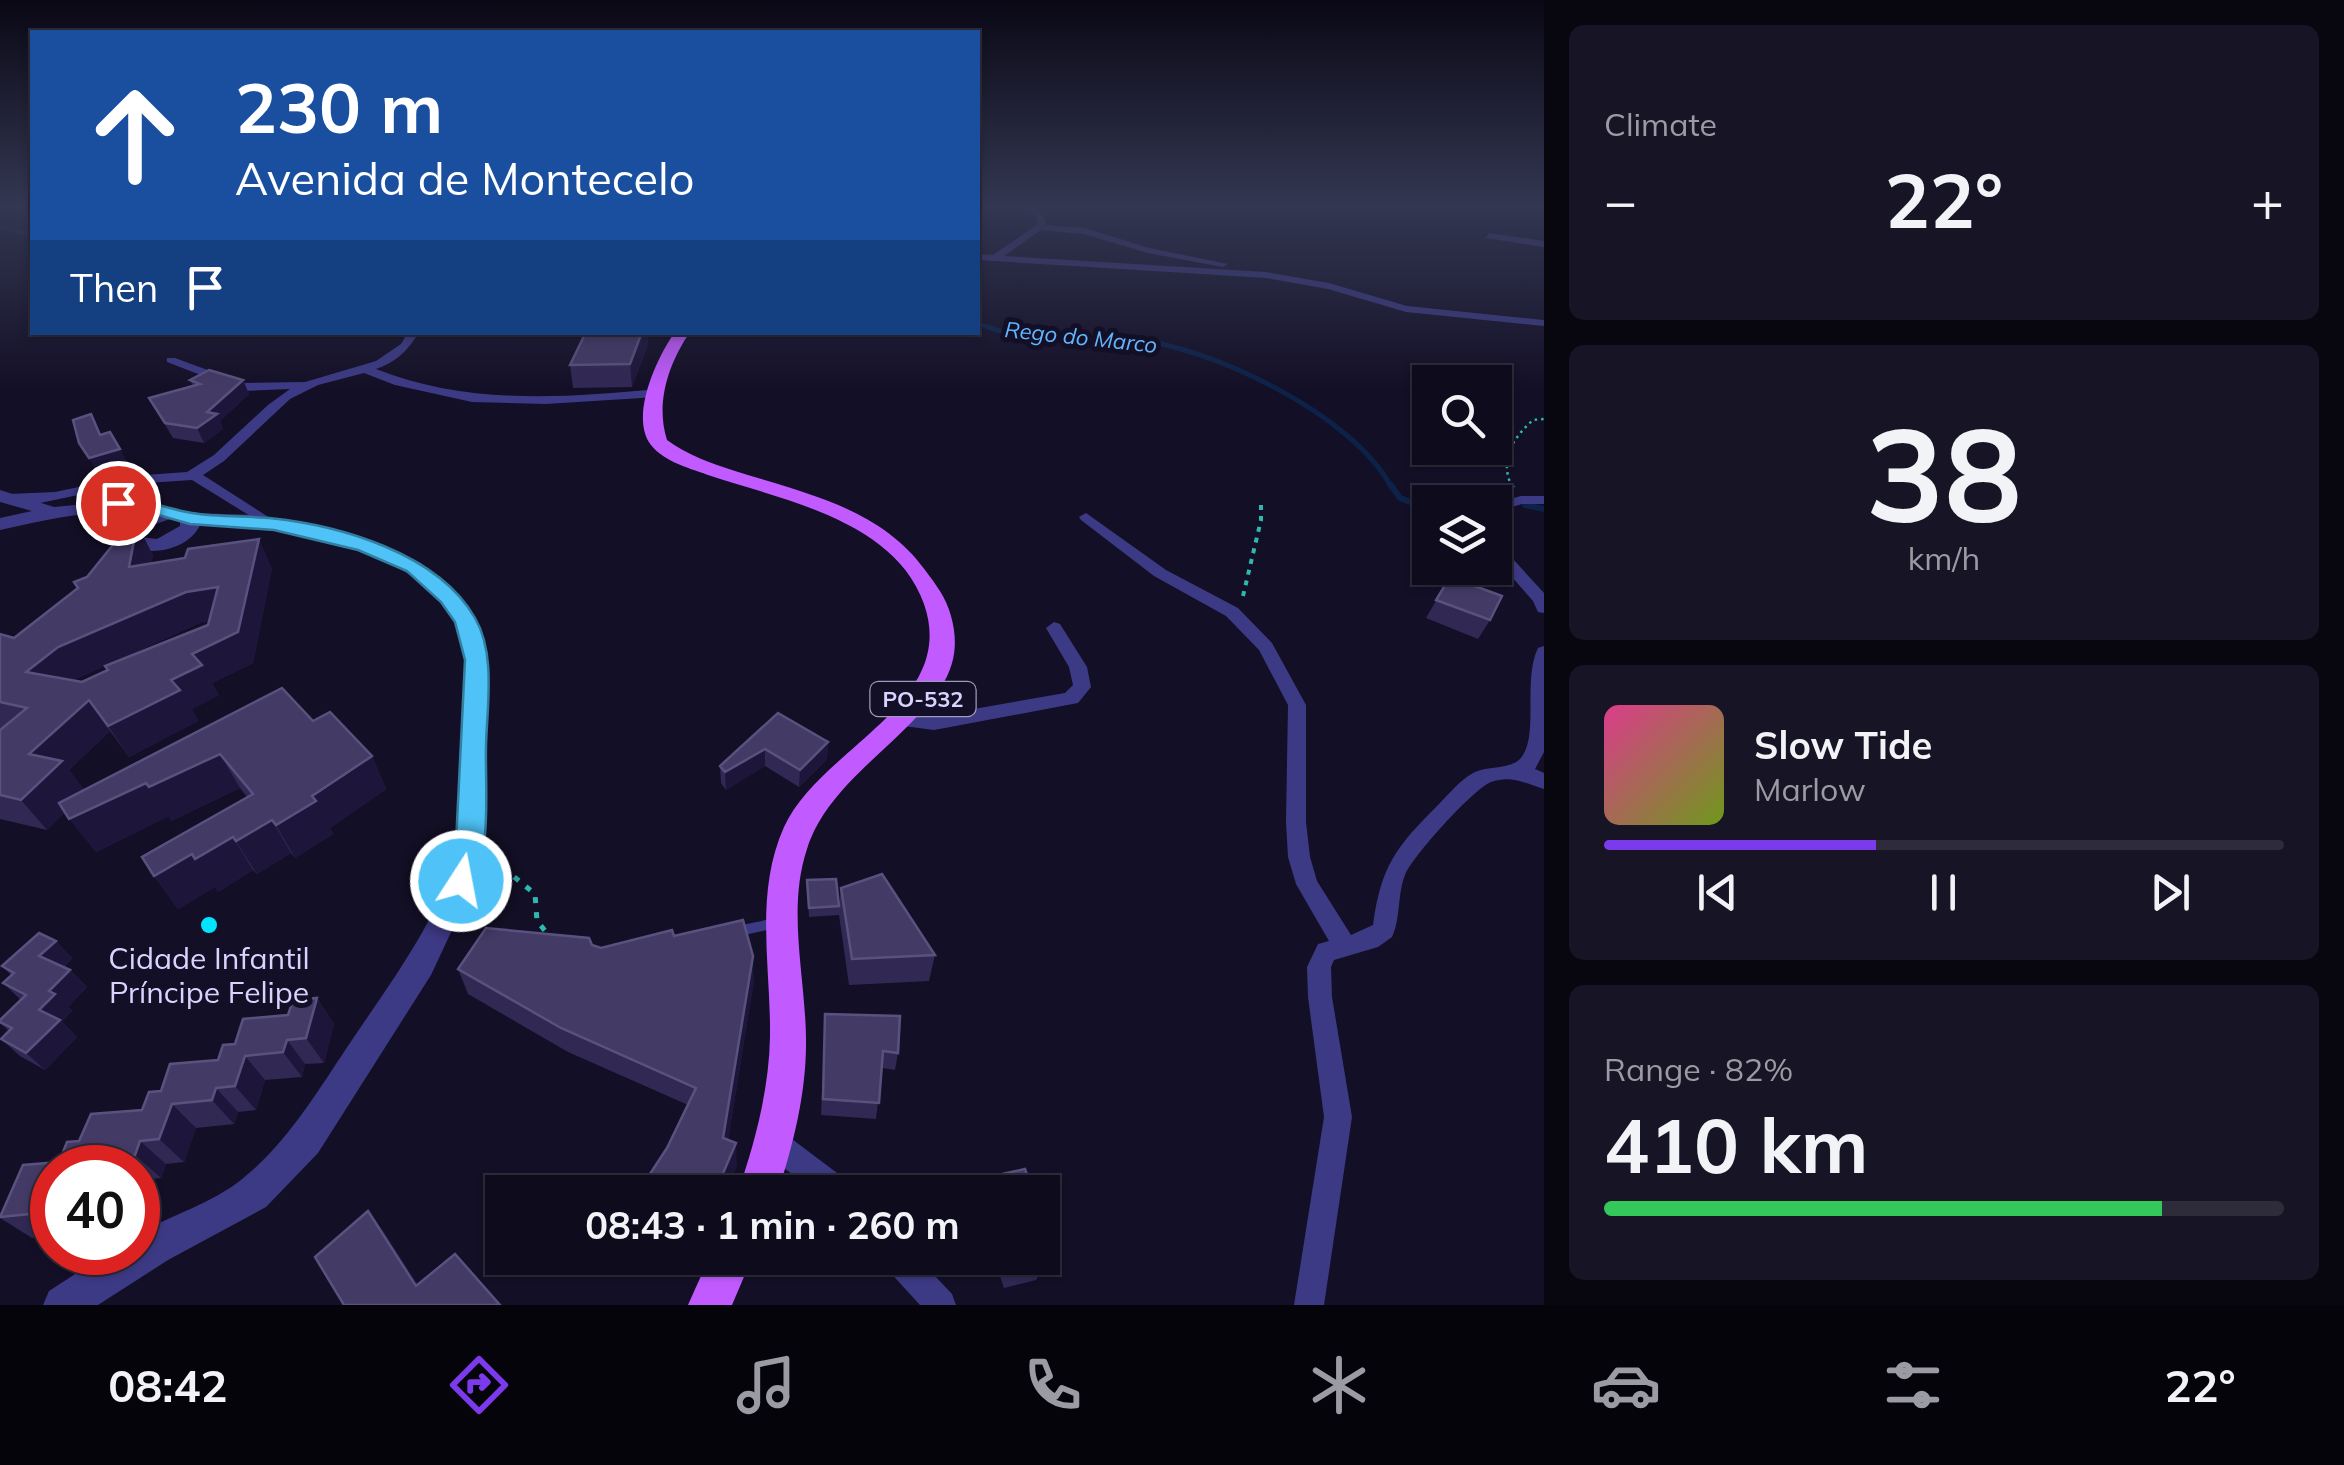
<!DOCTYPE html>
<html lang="en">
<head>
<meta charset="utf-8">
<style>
  :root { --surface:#0e0b1c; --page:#171425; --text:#f1f3f6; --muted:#9b9ba3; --line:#2e2b3b; --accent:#7c3aed }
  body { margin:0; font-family:Mulish,sans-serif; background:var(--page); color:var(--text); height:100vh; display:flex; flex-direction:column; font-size:38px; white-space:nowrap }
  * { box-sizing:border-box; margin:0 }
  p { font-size:32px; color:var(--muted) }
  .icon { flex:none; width:55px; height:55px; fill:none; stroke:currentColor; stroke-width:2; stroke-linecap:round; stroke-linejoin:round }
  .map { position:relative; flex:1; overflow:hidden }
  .panel { display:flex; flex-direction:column; gap:25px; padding:25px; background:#08060f; width:800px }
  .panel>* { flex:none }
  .guide { position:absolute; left:30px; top:30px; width:950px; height:305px; border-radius:0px; box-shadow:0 2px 8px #0004,0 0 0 2px var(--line); background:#1a4fa0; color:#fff; overflow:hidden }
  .tools { position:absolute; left:1412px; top:365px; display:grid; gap:20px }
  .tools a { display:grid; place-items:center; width:100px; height:100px; border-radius:0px; background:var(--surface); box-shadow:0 2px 8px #0004,0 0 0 2px var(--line); font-size:50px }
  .speed { position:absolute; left:30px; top:1145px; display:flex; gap:20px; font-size:50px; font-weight:700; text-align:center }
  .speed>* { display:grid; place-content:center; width:130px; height:130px; border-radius:50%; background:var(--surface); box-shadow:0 2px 8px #0004,0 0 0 2px var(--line); line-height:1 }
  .speed .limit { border:15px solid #d22; background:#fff; color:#111 }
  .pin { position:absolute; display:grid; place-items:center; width:85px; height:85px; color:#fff; margin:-42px; border:5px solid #fff; border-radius:50%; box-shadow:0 2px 10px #0007 }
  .me { position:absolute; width:110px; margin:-55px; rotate:11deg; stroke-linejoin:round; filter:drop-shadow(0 0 8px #0008) }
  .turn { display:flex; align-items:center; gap:35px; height:210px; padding:0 40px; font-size:45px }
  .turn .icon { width:130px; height:130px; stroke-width:2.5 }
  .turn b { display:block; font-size:70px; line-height:85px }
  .then { display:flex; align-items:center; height:95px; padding:0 40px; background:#0003; gap:20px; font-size:38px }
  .big { font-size:75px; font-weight:700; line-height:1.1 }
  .panel .widget { flex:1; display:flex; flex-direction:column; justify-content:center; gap:15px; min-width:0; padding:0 35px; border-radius:15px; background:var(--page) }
  .panel .dial { align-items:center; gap:0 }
  .dial b { font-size:130px; line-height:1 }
  .song { display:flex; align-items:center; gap:30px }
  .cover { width:120px; height:120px; border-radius:15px; background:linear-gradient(135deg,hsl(330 70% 55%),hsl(80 70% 35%)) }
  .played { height:10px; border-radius:5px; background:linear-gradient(90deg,var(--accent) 40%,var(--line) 40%) }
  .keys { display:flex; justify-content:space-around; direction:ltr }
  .heat { display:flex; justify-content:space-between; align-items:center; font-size:55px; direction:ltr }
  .charge { height:15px; border-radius:8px; background:linear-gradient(90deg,#34c759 82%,var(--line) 0) }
  .trip { position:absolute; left:485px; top:1175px; width:575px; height:100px; border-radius:0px; background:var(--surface); box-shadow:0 2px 8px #0004,0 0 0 2px var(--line); font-weight:700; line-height:100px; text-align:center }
  .menu { display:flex; height:160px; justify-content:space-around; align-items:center; background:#06040b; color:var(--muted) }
  .menu .icon { width:70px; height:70px }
  .menu .active { color:var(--accent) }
  .menu b { font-size:45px; color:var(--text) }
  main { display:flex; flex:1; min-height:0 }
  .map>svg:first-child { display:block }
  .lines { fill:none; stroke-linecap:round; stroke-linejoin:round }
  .stream-far2 { stroke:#0c2248; stroke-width:4 }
  .stream-far1 { stroke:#0c2248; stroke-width:5 }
  .stream { stroke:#0c2248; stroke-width:6 }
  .path-far2 { stroke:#2fb8b0; stroke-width:2.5; stroke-dasharray:2.5 4; stroke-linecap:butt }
  .path-far1 { stroke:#2fb8b0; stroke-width:4; stroke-dasharray:5 6; stroke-linecap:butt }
  .path { stroke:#2fb8b0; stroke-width:5; stroke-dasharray:6 9; stroke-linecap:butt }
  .service { stroke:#3d3a85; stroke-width:10 }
  .minor { fill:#3d3a85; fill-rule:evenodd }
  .tertiary { fill:#3d3a85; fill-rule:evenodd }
  .primary { fill:#c25bff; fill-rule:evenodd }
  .wall { fill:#312854; fill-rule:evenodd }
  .shaded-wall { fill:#1d163a }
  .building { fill:#433a66; stroke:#5a527e; stroke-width:2.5; fill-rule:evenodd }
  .route { fill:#4fc3f7; stroke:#337fa1; stroke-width:2.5 }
  .poi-dot { fill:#00e5ff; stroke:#130f26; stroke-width:4 }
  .labels { text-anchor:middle; stroke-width:10; stroke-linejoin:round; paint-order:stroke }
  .far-water-label { font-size:22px; font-style:italic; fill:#62b6ff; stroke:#130f26 }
  .shield { fill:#130f26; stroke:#9e99be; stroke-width:2.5 }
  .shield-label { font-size:22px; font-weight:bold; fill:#d9d4ff }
  .near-poi-label { font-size:30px; fill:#d9d4ff; stroke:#130f26 }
</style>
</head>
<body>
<main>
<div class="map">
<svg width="1544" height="1305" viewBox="0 0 1544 1305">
  <rect width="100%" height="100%" fill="#130f26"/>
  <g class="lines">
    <g class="stream-far2">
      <polyline points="0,227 32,235"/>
      <polyline points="978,323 992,329"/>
    </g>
    <path class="stream-far1" d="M 986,326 C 1032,346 1083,334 1131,339 C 1210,346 1354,415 1391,487"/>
    <g class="stream">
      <polyline points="1390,484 1400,498 1430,510"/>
      <polyline points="1525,505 1544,509"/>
    </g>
    <path class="path-far2" d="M 1512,487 C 1499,459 1512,439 1533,420 L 1544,419"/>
    <g class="path-far1">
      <polyline points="1511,484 1513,488"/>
      <polyline points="1243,596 1261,520 1261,504"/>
    </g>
    <polyline class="path" points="491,858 535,894 537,921 551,938"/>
    <polyline class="service" points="738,931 776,923"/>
    <g class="minor">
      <polygon points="1026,206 1035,206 1045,219 1045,225 1085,228 1149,248 1228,264 1223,267 1148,253 1084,234 1041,230 1004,256 1266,272 1329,283 1407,306 1544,320 1544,326 1406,312 1328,289 1266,278 978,260 978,254 993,255 1037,225 1037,219"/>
      <polygon points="1489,233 1544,241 1544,247 1486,238"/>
      <path d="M 408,332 L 419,332 C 408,351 396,362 376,369 C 467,405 561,398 657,389 L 663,393 L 657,397 L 546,404 L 472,402 L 395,385 L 364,373 L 318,385 L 290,399 L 224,461 L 203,475 L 273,520 L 275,523 L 268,527 L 192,480 L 131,484 L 40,503 L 10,502 L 3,498 L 10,494 L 55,492 L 131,476 L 187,472 L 214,455 L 268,405 L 290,389 L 242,391 L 167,362 L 167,358 L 175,358 L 243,383 L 305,382 L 376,361 L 401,344 Z"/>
      <polygon points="1521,496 1544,496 1544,504 1522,504 1495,512 1495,503"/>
      <path d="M 1086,513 L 1166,570 L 1238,608 L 1272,643 L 1306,705 L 1306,822 L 1310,857 L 1317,881 L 1351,935 L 1373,925 C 1381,865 1397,846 1438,805 C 1449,794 1460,780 1473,773 C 1487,765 1514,771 1523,755 C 1538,731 1523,679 1538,648 L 1544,646 L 1544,752 L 1535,769 L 1544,773 L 1544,789 C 1525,783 1511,775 1491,782 C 1473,789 1412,857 1405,875 C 1397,895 1401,918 1392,937 L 1378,947 L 1334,960 L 1331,967 L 1332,997 L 1352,1117 L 1324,1305 L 1294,1305 L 1324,1117 L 1308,997 L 1307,967 L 1318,944 L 1329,941 L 1296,884 L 1288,857 L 1286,822 L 1288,705 L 1259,650 L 1226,616 L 1154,576 L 1081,520 L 1079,517 Z"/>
      <polygon points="1495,543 1500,545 1544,593 1544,613 1538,612 1533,601 1495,558"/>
      <polygon points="1054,622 1060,624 1087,667 1091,687 1078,703 934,730 896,725 894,720 896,715 934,716 1065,693 1073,685 1069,667 1046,628"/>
      <polygon points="774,1129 784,1133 849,1182 853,1192 816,1192 764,1153 760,1143 764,1133"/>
      <polygon points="883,1258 918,1258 952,1294 956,1305 920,1305 887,1269"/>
    </g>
    <path class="tertiary" d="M 0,490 L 54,507 L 127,500 L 191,513 L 257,515 L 372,541 L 421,563 L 456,593 L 477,621 L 487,660 L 484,843 L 475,881 L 431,975 L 318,1153 L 266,1207 L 168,1260 L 98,1305 L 43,1305 L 49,1291 L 109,1252 L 138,1252 L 140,1232 C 172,1216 213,1202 241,1180 C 289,1142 320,1087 354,1037 C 387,988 425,937 447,881 C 465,833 459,774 462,723 C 463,690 471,648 453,619 C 407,542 280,527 200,525 C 188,552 140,560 119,539 L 133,519 L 149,514 C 98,507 50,519 0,530 L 0,518 L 32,511 L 0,502 ZM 170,519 L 180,522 L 180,526 L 157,539 L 140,537 L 147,527 Z"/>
    <g class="primary">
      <path d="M 675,332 L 690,332 C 669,363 655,402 667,440 C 687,455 711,463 735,471 C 805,493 880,508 925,570 C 936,585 946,597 951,616 C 958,641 956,664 941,687 C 903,744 828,782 807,849 C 787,909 805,975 806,1037 C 807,1090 794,1142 778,1192 L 738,1192 C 755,1142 769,1090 770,1037 C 771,967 754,894 784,827 C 820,748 959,704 924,604 C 895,521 784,500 711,476 C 692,469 664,462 651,445 C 629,417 657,357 675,332 Z"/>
      <polygon points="709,1258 752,1258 732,1305 688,1305"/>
    </g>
  </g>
  <g class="wall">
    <polygon points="586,332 647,332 648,345 632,387 573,388 570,365"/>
    <polygon points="190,380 243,380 249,394 220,421 223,429 204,443 173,438 149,398 193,386"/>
    <path d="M 137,525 L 153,555 L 151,563 L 272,568 L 253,663 L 212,683 L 219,695 L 192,709 L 198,721 L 129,757 L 110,731 L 69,770 L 84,790 L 313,721 L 372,756 L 386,789 L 330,828 L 333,834 L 295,858 L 291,853 L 257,874 L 253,870 L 218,892 L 215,887 L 178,909 L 154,876 L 247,797 L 240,788 L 171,821 L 169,816 L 96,852 L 65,812 L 47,830 L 0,819 L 0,634 L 14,638 L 78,589 ZM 209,621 L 208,625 L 82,682 L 74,681 L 78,678 L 202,622 Z"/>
    <polygon points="1450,577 1490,620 1478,639 1426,618"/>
    <polygon points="778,713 828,742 827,759 799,787 765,766 726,790 721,783 720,766"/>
    <polygon points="807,880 839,906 841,888 935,955 929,981 849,985 839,915 809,917"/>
    <polygon points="674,936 754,980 728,1140 737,1165 726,1192 651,1192 648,1177 667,1148 688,1105 568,1052 468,994 458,969 592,945 601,948"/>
    <polygon points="56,941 72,958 64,967 70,970 87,987 68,1007 72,1011 62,1022 77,1037 45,1070 20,1056 1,1039 9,1031 0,1023 21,1000 3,983 11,975 2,966"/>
    <polygon points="317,998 334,1024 324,1063 305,1064 302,1077 265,1080 256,1110 238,1112 234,1124 196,1128 184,1162 166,1164 161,1178 138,1180 138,1168 52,1168 52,1236 32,1238 0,1218 0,1215 59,1162 79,1141 142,1110 161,1091 218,1060 235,1044"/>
    <polygon points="825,1014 898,1053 895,1070 882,1068 876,1119 821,1115"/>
    <polygon points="970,1181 1033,1192 965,1192"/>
    <polygon points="994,1258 1040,1258 1044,1267 1036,1280 1004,1288"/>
  </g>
  <g class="shaded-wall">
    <polygon points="642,332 647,332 648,345 632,387 630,364"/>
    <polygon points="243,380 249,394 220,421 223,429 204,443 197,428 207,412"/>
    <polygon points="120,449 128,463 97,473 89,458"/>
    <polygon points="137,525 153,555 146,597 129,567"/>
    <polygon points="259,539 272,568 253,663 212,683 219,695 192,709 198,721 129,757 108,726 171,680 192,654"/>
    <polygon points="218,587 233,617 202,622 78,678 49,703 26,672 58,647 186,592"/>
    <polygon points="89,700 110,731 69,770 86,792 47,830 21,800 29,754"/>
    <polygon points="828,742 827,759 799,787 800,770"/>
    <polygon points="765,749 765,766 726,790 725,772"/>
    <polygon points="220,754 240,788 171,821 149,787"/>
    <polygon points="372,756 386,789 330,828 333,834 295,858 276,825 312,796"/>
    <polygon points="146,783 169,816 96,852 69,819"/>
    <polygon points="272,820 291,853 257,874 236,841"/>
    <polygon points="233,837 253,870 218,892 215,887 178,909 154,876 192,854"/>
    <polygon points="56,941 72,958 56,974 39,956"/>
    <polygon points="753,956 754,980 725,1159 723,1138"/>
    <polygon points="70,970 87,987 68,1007 72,1011 62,1022 77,1037 45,1070 26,1053 39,1010 49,991"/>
    <polygon points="317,998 334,1024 324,1063 306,1038"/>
    <polygon points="287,1040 305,1064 302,1077 283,1052"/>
    <polygon points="245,1056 265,1080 256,1110 235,1086"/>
    <polygon points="216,1088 238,1112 234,1124 212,1100"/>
    <polygon points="172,1104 196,1128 184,1162 159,1139"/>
    <polygon points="140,1141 166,1164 161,1178 135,1155"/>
    <polygon points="736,1143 737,1165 726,1192 715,1192"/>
    <polygon points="93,1159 103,1168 89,1168"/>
    <polygon points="368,1211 383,1230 430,1303 416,1286"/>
  </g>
  <g class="building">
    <polygon points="586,332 642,332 630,364 570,365"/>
    <polygon points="209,370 243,380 207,412 217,414 197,428 165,423 149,398 200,384 190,380"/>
    <polygon points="91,414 100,435 110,432 120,449 89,458 79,443 73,420"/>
    <path d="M 129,525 L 137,525 L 129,567 L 185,558 L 188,549 L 259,539 L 238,632 L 192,654 L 202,665 L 171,680 L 180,690 L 108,726 L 89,700 L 29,754 L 62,761 L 21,800 L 0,795 L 0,730 L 27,708 L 0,702 L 0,634 L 14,638 L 78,588 L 74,582 L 87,577 ZM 218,587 L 208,625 L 105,666 L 108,670 L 82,682 L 26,672 L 58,647 L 186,592 Z"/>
    <polygon points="1450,577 1502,596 1490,620 1436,600"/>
    <polygon points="282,688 313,721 330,712 372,756 312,796 316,801 276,825 272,820 236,841 233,837 195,859 192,854 154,876 142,857 253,794 220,754 149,787 146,783 69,819 59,803"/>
    <polygon points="778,713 828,742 800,770 765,749 725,772 720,766"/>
    <polygon points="882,874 935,955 852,959 841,888"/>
    <polygon points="836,879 839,906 809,908 807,880"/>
    <polygon points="743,920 753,956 723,1138 736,1143 715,1192 680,1192 648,1177 667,1148 696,1088 561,1028 458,969 486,928 589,938 592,945 601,948 672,930 674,936"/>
    <polygon points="39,933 56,941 39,956 70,970 49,991 55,994 39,1010 60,1020 26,1053 1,1039 12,1028 0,1022 0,1020 26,995 3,983 14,973 2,966"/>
    <polygon points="317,998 306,1038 287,1040 283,1052 245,1056 235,1086 216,1088 212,1100 172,1104 159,1139 140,1141 135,1155 93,1159 89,1168 52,1168 52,1206 50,1212 0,1217 23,1165 59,1162 67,1142 79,1141 91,1114 142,1110 149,1092 161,1091 170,1064 218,1060 223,1045 235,1044 243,1019 288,1015 293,1000"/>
    <polygon points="825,1014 900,1016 898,1053 883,1051 879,1103 823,1099"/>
    <polygon points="1025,1169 1033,1192 973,1192 970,1181"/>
    <polygon points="368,1211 416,1286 455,1254 500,1305 344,1305 315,1257"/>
    <polygon points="1005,1258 1040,1258 1044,1267 1011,1275"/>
  </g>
  <linearGradient id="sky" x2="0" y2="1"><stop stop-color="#0a0815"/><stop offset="0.53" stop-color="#333752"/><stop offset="1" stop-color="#333752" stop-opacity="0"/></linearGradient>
  <rect width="1544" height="389" fill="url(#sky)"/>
  <path class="route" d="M 118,497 C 145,499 167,509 192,513 C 217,517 244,516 269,518 C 339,525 438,553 475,618 C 496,654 487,706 486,746 C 485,792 492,847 471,889 L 461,893 L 451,889 L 447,881 L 456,843 L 465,660 L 455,622 L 441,602 L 407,571 L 358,550 L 274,530 L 190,524 L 141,510 L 111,507 L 109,503 Z"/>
  <circle class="poi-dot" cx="209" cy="925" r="10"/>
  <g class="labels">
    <g class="far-water-label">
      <text transform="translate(1081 337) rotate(6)" y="8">Rego do Marco</text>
    </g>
    <rect class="shield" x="870.5" y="682" width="105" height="34" rx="8"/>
    <g class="shield-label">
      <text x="923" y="707">PO-532</text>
    </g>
    <g class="near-poi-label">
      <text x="209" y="969">Cidade Infantil<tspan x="209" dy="34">Príncipe Felipe</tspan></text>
    </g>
  </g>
</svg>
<div class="tools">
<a><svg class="icon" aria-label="search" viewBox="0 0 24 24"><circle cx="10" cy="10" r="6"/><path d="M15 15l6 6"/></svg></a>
<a><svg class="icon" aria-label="layers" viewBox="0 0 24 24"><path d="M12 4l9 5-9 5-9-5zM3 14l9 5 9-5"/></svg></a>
</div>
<div class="speed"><div class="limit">40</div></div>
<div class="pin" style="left:118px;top:503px;background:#d93025"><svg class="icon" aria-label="arrive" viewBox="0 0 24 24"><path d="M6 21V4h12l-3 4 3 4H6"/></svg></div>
<svg class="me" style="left:461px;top:881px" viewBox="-20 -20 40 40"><circle r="17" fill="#4fc3f7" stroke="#fff" stroke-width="3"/><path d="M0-11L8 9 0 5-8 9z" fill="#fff"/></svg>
<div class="trip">08:43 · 1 min · 260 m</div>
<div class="guide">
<div class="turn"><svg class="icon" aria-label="ahead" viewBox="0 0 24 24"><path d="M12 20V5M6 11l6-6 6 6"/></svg><div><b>230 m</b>Avenida de Montecelo</div></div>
<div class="then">Then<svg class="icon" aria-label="arrive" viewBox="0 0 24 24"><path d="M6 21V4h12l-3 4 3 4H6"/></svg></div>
</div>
</div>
<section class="panel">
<div class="widget"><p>Climate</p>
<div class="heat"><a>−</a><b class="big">22°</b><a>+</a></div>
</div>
<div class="widget dial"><b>38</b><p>km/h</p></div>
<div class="widget">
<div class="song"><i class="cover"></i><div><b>Slow Tide</b><p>Marlow</p></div></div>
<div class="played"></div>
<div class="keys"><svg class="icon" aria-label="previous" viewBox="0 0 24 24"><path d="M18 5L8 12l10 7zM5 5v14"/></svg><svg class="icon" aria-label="pause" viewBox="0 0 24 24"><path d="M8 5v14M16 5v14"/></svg><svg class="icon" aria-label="next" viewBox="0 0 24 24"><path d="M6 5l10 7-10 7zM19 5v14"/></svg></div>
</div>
<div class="widget"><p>Range · 82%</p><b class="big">410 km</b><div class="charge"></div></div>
</section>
</main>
<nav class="menu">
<b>08:42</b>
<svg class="icon active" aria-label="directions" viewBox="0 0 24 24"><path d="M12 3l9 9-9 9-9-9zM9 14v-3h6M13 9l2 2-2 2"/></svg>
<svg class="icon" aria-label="music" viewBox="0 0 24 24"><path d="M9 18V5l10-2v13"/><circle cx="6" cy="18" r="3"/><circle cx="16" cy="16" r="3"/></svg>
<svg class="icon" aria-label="phone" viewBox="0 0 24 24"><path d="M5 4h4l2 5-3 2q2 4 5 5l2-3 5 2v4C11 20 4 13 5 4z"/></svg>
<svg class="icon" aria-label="climate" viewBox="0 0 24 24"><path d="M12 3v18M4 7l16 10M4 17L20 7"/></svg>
<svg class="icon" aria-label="car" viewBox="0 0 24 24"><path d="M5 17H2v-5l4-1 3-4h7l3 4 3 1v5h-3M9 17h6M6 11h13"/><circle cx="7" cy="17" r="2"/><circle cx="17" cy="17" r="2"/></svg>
<svg class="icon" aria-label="filters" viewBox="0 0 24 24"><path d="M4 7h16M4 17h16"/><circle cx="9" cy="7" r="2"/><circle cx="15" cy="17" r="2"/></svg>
<b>22°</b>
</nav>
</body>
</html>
